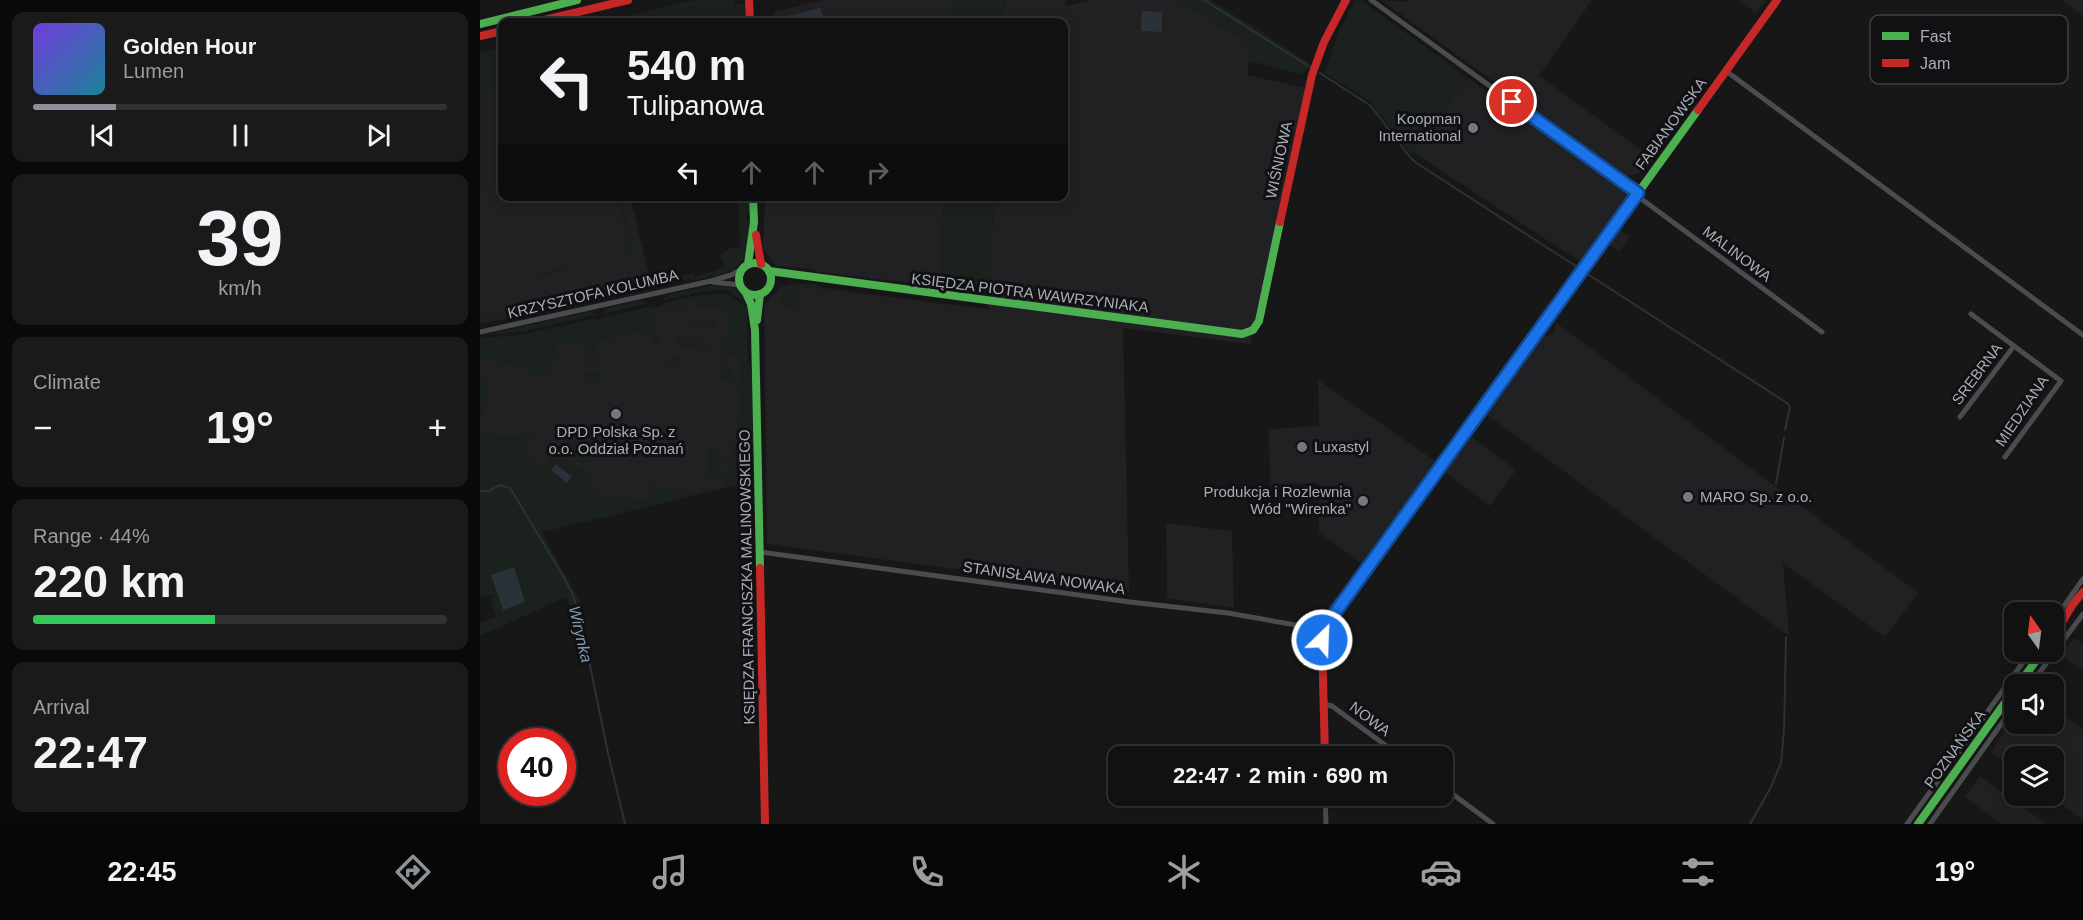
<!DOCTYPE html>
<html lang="en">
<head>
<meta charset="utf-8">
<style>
  :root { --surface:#111; --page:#1a1a1a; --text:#f1f3f6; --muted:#9c9d9f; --line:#303131; --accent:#8c9099 }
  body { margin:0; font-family:Helvetica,sans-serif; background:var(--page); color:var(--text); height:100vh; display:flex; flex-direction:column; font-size:22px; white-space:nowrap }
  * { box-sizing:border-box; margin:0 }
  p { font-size:20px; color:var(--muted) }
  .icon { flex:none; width:33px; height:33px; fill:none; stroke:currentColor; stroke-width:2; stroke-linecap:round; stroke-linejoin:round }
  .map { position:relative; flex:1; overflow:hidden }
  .panel { display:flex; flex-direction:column; gap:12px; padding:12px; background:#090909; width:480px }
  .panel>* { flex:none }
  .banner { position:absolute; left:18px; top:18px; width:570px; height:183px; border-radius:12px; box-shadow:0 3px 15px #0003,0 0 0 2px var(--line); background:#111; color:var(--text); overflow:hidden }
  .needle { width:39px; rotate:346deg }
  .tools { position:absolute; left:1524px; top:602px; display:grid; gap:12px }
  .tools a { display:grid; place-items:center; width:60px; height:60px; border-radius:12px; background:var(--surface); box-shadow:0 3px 15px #0003,0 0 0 2px var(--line); font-size:30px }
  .speed { position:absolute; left:18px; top:728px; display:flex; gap:12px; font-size:30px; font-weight:700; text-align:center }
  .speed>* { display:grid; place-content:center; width:78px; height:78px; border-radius:50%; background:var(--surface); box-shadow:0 3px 15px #0003,0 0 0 2px var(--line); line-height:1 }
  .speed .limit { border:9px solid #d22; background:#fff; color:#111 }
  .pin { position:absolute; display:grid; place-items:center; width:51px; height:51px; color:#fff; margin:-26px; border:3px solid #fff; border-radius:50%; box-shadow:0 2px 6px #0007 }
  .me { position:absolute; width:66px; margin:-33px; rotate:24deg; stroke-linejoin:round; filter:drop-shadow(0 0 4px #0008) }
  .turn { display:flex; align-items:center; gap:21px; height:126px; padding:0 30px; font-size:27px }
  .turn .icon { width:78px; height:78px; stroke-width:2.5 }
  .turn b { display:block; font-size:42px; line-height:51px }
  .lanes { display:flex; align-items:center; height:57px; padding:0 30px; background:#0003; justify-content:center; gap:30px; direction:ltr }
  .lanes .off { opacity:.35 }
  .big { font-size:45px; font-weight:800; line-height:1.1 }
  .panel .tile { flex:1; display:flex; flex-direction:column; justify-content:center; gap:9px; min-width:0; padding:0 21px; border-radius:12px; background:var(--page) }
  .panel .dial { align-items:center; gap:0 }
  .dial b { font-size:78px; line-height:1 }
  .song { display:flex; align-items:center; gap:18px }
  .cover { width:72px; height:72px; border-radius:9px; background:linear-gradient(135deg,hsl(260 70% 55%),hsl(190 70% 35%)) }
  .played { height:6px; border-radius:3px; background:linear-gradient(90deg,var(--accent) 20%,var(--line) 20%) }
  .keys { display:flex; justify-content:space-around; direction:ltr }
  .heat { display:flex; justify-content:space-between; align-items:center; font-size:33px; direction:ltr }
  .charge { height:9px; border-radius:4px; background:linear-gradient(90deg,#34c759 44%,var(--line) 0) }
  .trip { position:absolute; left:628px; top:746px; width:345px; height:60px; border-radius:12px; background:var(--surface); box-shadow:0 3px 15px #0003,0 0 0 2px var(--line); font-weight:800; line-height:60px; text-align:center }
  .tabs { display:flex; height:96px; justify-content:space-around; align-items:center; background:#070707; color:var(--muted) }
  .tabs .icon { width:42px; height:42px }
  .tabs .selected { color:var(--accent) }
  .tabs b { font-size:27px; color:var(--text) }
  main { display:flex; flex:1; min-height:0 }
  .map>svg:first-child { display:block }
  .built { fill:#212124 }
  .green { fill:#1b211c }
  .water { fill:#2a3239 }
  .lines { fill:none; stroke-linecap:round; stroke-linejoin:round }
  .stream { stroke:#2a3239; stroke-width:2 }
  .street { stroke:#4b4c50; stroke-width:5 }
  .fast { stroke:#4caf50; stroke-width:8 }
  .jam { stroke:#c62828; stroke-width:8 }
  .route-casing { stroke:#114b97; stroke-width:15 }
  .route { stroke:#1a73e8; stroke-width:10 }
  .poi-dot { fill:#757880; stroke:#111113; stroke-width:2 }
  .labels { text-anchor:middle; stroke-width:6; stroke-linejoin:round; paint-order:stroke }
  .poi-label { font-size:15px; fill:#a8adb8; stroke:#111113; text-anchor:end }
  .street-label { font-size:15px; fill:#a8adb8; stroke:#111113 }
  .water-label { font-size:16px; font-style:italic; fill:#7f9bb3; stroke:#111113 }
  .key { fill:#111113; stroke:#3e4045; stroke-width:1.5 }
  .key-label { font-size:16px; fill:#a8adb8 }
</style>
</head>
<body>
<main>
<section class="panel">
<div class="tile">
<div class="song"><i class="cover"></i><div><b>Golden Hour</b><p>Lumen</p></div></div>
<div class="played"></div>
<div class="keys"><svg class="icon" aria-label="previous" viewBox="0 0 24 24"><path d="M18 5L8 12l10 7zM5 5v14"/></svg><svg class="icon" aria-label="pause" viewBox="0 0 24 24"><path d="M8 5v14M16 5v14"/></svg><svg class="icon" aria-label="next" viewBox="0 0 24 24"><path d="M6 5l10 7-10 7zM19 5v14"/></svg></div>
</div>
<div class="tile dial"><b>39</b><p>km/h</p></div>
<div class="tile"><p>Climate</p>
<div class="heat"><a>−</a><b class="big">19°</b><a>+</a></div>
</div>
<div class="tile"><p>Range · 44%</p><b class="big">220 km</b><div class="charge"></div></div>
<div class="tile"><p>Arrival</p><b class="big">22:47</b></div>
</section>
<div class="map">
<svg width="1603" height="824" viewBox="0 0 1603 824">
  <rect width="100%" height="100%" fill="#171717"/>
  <g class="built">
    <polygon points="343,0 473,0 472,22 293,22 294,12"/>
    <polygon points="525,0 586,0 586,6 611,0 698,0 770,44 768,75 825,88 770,344 643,328 649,592 287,544 284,305 301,287 310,285 508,309 514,197 584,196 584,22 523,22"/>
    <polygon points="901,0 926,2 928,0 1112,0 1059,76 1174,159 1164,171 1146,177"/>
    <polygon points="1258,0 1286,0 1276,13"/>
    <polygon points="1582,0 1603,0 1603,16"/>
    <polygon points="22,58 22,196 150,197 172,286 0,324 0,71"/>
    <polygon points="988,78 1149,194 1099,261 933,152"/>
    <polygon points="285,197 464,197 460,286 337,272 333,269 296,266 283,249"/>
    <polygon points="1140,230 1150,237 1139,252 1129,245"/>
    <polygon points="238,298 262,316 266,483 70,530 0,468 0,347 212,299"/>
    <polygon points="1074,321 1438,593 1405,637 1303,563 1309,636 1007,415 1063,336 1071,335 1076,330"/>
    <polygon points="838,380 955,461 881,563 839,532 839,483 790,485 789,429 839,426"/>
    <polygon points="992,437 1036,470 1010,506 965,472"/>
    <polygon points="686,523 752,531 754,608 687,598"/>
    <polygon points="1594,638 1603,644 1603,671 1581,655"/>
    <polygon points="1574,708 1602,729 1603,728 1603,820 1569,795 1574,795 1574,756 1534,756 1534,769 1511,752 1534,718 1534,723 1574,723"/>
    <polygon points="1500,776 1566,824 1522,824 1485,797"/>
  </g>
  <g class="green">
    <polygon points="214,0 255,0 255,5 265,3 266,22 122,22"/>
    <polygon points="473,0 525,0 523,22 472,22"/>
    <polygon points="698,0 731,0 830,63 827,71 820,74 774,62 769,64 770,44"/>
    <polygon points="875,0 882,1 988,78 931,155 891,102 845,73 859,31"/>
    <polygon points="22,47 22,98 16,100 11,86 0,88 0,52"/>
    <polygon points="137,197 142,197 153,243 152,252 148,254 145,252 142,237 147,235"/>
    <path d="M 254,197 L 270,197 L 270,214 L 266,215 L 266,219 L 270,219 C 271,268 257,272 213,280 L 209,279 L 200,281 L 199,277 L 213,273 L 215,277 L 246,267 L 240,256 L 249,249 L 260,246 L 258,202 Z"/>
    <polygon points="464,197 514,197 509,293 460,286"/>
    <polygon points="85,266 84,270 55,278 52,276"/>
    <polygon points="170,275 172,286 0,324 0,311 2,316 36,308 34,293 39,307"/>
    <polygon points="314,283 336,284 340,287 508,310 310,285 301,287"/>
    <polygon points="235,285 255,288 267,302 262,301 247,290 220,292 181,301 190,294"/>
    <circle cx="310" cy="299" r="9"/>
    <path d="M 246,293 L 267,307 L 268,358 L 272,377 L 274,481 L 62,532 L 101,603 L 91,607 L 86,597 L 0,636 L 0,623 L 16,617 L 10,598 L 13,597 L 13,594 L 0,597 L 0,601 L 0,426 L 2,426 L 2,434 L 46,438 L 47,432 L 52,436 L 40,449 L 62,468 L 76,453 L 94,467 L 109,473 L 110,481 L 106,481 L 104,493 L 168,501 L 170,483 L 180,488 L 213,492 L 225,488 L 240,488 C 249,480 247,464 253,453 L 261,399 L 258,389 L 261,363 L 255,356 L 241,354 L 242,346 L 227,344 L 226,350 L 199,346 L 195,333 L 198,335 L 202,334 L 204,341 L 241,345 L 242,341 L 247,341 L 250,316 L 246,315 L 246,310 L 203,304 L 202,309 L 190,311 L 189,309 L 184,310 L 182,303 L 219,295 Z"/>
    <polygon points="159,301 169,303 122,314 127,308"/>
    <path d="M 171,306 L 179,339 L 177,347 L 176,344 L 174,344 L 170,329 L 115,341 L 119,361 L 108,365 L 105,362 L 108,346 L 76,342 C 71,367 79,377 47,374 L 47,367 L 0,359 L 0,338 L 39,335 L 116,318 L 117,320 L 123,319 L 123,317 Z"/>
    <polygon points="107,312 113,312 115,315 41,332 0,336"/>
    <polygon points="208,317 212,317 211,322 231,325 232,320 236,322 236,329 230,332 231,327 213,325 212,330 207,325"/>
    <polygon points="194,355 201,358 200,367 186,366 188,359"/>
    <polygon points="241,361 251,367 253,379 247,378 247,381 239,380"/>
    <path d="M 112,371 C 118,371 123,373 123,379 L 120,379 L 119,383 L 104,380 L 104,374 Z"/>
    <polygon points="6,376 8,380 4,414 0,417 0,380"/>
    <path d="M 91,439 L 112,441 L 114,444 L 111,461 C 100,466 92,458 85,451 L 85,443 Z"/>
    <polygon points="235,447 242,453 240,470 235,478 227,480 226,477 230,449 235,450"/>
  </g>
  <g class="water">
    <polygon points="340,8 346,22 300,22 301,18"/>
    <polygon points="662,11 682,12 682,32 661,31"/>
    <polygon points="76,464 92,477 87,483 71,470"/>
    <polygon points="34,567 45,602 23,610 11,575"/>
  </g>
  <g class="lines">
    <g class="stream">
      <polyline points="724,0 830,67"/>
      <polyline points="840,73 891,106 929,156 935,162 1097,267"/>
      <polyline points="1109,275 1307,403 1310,407 1305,430"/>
      <polyline points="1296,484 1304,438"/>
      <polyline points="0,491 9,491 20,485 30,488 83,576 92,593 100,617 128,753 145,824"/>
      <polyline points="1270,824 1291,787 1301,763 1304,731 1306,637"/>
    </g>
    <g class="street">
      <polyline points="891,0 1158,193"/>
      <polyline points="1246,71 1603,335"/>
      <polyline points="1156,195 1342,332"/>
      <polyline points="233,282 260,285"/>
      <polyline points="1491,314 1581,381 1525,457"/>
      <polyline points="0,332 231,281 251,275 262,269"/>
      <polyline points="1480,417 1534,346"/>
      <polyline points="280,552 650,602 748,613 844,630"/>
      <polyline points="1574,620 1603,579"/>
      <polyline points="1551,684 1603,614"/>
      <polyline points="844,704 852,706 920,756"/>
      <polyline points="963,787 1013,824"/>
      <polyline points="845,795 846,824"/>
      <polyline points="1427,824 1551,651"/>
      <polyline points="1450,824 1534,706"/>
    </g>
    <g class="fast">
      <polyline points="0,24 97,0"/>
      <circle cx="275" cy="279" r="16"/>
      <polyline points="268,264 274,222 273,196"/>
      <polyline points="289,271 762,334 773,330 779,321 800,222"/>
      <polyline points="266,293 271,304 275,330 280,568"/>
      <polyline points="277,320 280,294"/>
      <polyline points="957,471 1218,110"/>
      <polyline points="1539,684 1563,651"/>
      <polyline points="1438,824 1534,690"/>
    </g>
    <g class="jam">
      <polyline points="269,0 270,22"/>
      <polyline points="56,22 148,0"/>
      <polyline points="0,36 22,31"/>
      <polyline points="1218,110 1297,0"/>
      <polyline points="800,222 832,75 844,42 866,0"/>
      <polyline points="276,235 281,264"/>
      <polyline points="280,568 285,824"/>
      <polyline points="1574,636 1593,604 1603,592"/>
      <polyline points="845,756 842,640 847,624 957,471"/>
    </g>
  </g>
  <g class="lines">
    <g class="route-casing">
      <polyline id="route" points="842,640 844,630 849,621 1158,193 1032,102"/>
    </g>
    <use href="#route" class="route"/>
  </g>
  <g class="poi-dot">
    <circle cx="993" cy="128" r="6"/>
    <circle cx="136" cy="414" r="6"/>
    <circle cx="822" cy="447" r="6"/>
    <circle cx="1208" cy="497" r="6"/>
    <circle cx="883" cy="501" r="6"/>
  </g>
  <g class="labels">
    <g class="poi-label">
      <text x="981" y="124">Koopman<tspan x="981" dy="17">International</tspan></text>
      <text x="136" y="437" text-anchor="middle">DPD Polska Sp. z<tspan x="136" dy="17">o.o. Oddział Poznań</tspan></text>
      <text x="834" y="452" text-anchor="start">Luxastyl</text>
      <text x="871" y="497">Produkcja i Rozlewnia<tspan x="871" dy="17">Wód "Wirenka"</tspan></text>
      <text x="1220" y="502" text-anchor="start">MARO Sp. z o.o.</text>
    </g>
    <g class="street-label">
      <text transform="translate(1191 124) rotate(-54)" y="5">FABIANOWSKA</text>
      <text transform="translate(799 160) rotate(-78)" y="5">WIŚNIOWA</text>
      <text transform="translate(1257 254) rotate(37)" y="5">MALINOWA</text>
      <text transform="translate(550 293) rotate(7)" y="5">KSIĘDZA PIOTRA WAWRZYNIAKA</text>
      <text transform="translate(113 294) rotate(-13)" y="5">KRZYSZTOFA KOLUMBA</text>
      <text transform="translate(1497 374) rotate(-53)" y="5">SREBRNA</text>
      <text transform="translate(1542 411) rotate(-56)" y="5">MIEDZIANA</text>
      <text transform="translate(267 577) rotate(-91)" y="5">KSIĘDZA FRANCISZKA MALINOWSKIEGO</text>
      <text transform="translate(564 578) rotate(8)" y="5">STANISŁAWA NOWAKA</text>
      <text transform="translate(890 719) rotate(37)" y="5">NOWA</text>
      <text transform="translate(1475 749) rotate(-54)" y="5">POZNAŃSKA</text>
    </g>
    <g class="water-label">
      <text transform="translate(101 634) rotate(77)" y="6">Wirynka</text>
    </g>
  </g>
  <rect x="1390" y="15" width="198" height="69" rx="9" class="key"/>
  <rect x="1402" y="32" width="27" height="8" fill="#4caf50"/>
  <rect x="1402" y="59" width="27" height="8" fill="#c62828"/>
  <g class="key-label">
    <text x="1440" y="42">Fast</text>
    <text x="1440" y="69">Jam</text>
  </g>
</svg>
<div class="tools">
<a><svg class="needle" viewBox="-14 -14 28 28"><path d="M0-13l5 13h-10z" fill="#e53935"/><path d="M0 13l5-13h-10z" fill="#9c9d9f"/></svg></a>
<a><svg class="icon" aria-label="sound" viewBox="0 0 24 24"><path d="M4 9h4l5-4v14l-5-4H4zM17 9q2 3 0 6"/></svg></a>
<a><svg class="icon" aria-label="layers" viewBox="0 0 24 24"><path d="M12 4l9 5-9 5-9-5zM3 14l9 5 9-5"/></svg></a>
</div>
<div class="speed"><div class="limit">40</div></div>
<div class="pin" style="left:1032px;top:102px;background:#d93025"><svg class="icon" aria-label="arrive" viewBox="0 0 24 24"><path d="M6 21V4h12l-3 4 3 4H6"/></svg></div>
<svg class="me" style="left:842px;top:640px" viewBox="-20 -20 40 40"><circle r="17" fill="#1a73e8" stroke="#fff" stroke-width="3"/><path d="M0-11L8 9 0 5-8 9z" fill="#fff"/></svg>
<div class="trip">22:47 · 2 min · 690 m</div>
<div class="banner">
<div class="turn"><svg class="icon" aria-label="left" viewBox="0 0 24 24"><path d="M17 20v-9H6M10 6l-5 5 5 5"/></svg><div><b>540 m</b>Tulipanowa</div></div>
<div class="lanes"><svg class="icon" aria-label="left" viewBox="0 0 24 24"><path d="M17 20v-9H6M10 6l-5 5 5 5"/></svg><svg class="icon off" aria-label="ahead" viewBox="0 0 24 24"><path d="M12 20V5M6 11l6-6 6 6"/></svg><svg class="icon off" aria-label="ahead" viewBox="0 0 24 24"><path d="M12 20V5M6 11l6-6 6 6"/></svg><svg class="icon off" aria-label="right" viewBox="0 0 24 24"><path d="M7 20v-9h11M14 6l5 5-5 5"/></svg></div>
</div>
</div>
</main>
<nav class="tabs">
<b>22:45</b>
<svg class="icon selected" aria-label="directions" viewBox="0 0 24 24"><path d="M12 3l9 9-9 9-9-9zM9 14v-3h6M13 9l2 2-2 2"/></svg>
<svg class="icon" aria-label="music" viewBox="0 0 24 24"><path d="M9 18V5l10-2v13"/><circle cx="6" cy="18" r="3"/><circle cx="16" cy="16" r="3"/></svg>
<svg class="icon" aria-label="phone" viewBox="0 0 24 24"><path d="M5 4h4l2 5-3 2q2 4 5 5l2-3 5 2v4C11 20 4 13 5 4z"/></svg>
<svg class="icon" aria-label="climate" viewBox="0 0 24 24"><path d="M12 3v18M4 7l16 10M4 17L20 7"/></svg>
<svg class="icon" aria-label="car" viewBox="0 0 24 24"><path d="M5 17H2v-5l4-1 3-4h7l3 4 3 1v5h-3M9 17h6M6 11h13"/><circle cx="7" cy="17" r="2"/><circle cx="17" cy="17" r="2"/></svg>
<svg class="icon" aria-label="filters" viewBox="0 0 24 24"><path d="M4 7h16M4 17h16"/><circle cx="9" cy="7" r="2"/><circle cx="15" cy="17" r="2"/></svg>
<b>19°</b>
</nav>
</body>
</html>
